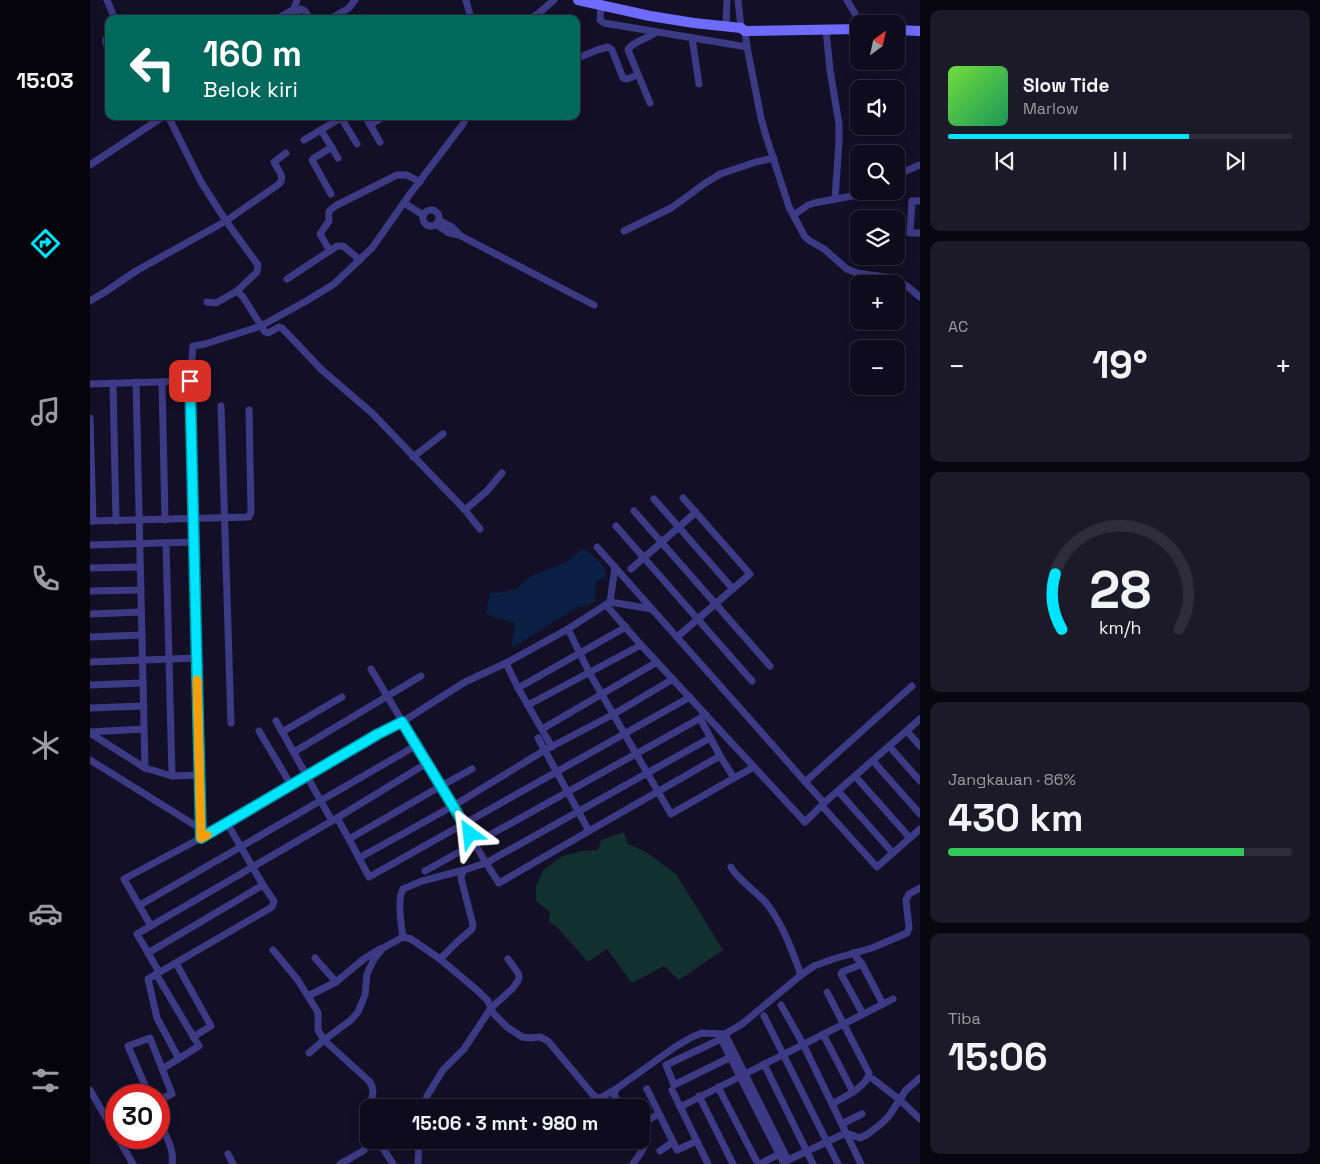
<!DOCTYPE html>
<html lang="id">
<head>
<meta charset="utf-8">
<style>
  :root { --surface:#0e0b1c; --page:#1c1929; --text:#f1f3f6; --muted:#9b9ba3; --line:#2e2b3b; --accent:#00e5ff }
  body { margin:0; font-family:"Space Grotesk",sans-serif; background:var(--page); color:var(--text); height:100vh; display:flex; flex-direction:column; font-size:19px; white-space:nowrap }
  * { box-sizing:border-box; margin:0 }
  p { font-size:16px; color:var(--muted) }
  .icon { flex:none; width:28px; height:28px; fill:none; stroke:currentColor; stroke-width:2; stroke-linecap:round; stroke-linejoin:round }
  .map { position:relative; flex:1; overflow:hidden }
  .side { display:flex; flex-direction:column; gap:10px; padding:10px; background:#08060f; width:400px }
  .side>* { flex:none }
  .banner { position:absolute; left:15px; top:15px; width:475px; height:105px; border-radius:10px; box-shadow:0 2px 12px #0003,0 0 0 1px var(--line); background:#00695c; color:#fff; overflow:hidden }
  .needle { width:32px; rotate:33deg }
  .controls { position:absolute; left:760px; top:15px; display:grid; gap:10px }
  .controls a { display:grid; place-items:center; width:55px; height:55px; border-radius:10px; background:var(--surface); box-shadow:0 2px 12px #0003,0 0 0 1px var(--line); font-size:25px }
  .speed { position:absolute; left:15px; top:1084px; display:flex; gap:10px; font-size:25px; font-weight:700; text-align:center }
  .speed>* { display:grid; place-content:center; width:65px; height:65px; border-radius:50%; background:var(--surface); box-shadow:0 2px 12px #0003,0 0 0 1px var(--line); line-height:1 }
  .speed .limit { border:8px solid #d22; background:#fff; color:#111 }
  .pin { position:absolute; display:grid; place-items:center; width:42px; height:42px; color:#fff; margin:-21px; border-radius:10px; box-shadow:0 2px 8px #0006 }
  .me { position:absolute; width:55px; margin:-28px; rotate:330deg; stroke-linejoin:round; filter:drop-shadow(0 0 4px #0008) }
  .turn { display:flex; align-items:center; gap:18px; height:105px; padding:0 15px; font-size:22px }
  .turn .icon { width:65px; height:65px; stroke-width:2.5 }
  .turn b { display:block; font-size:35px; line-height:42px }
  .big { font-size:38px; font-weight:600; line-height:1.1 }
  .side .tile { flex:1; display:flex; flex-direction:column; justify-content:center; gap:8px; min-width:0; padding:0 18px; border-radius:10px; background:var(--page) }
  .side .dial { align-items:center; gap:0 }
  .dial svg { height:130px; overflow:visible; fill:none; stroke:var(--line); stroke-width:7; stroke-linecap:round; text-anchor:middle }
  .dial text { fill:var(--text); stroke:none }
  .song { display:flex; align-items:center; gap:15px }
  .cover { width:60px; height:60px; border-radius:8px; background:linear-gradient(135deg,hsl(100 70% 55%),hsl(150 70% 35%)) }
  .played { height:5px; border-radius:2px; background:linear-gradient(90deg,var(--accent) 70%,var(--line) 70%) }
  .keys { display:flex; justify-content:space-around; direction:ltr }
  .heat { display:flex; justify-content:space-between; align-items:center; font-size:28px; direction:ltr }
  .charge { height:8px; border-radius:4px; background:linear-gradient(90deg,#34c759 86%,var(--line) 0) }
  .trip { position:absolute; left:270px; top:1099px; width:290px; height:50px; border-radius:10px; background:var(--surface); box-shadow:0 2px 12px #0003,0 0 0 1px var(--line); font-weight:600; line-height:50px; text-align:center }
  main { display:flex; flex:1; min-height:0 }
  .tabs { display:flex; flex-direction:column; width:90px; justify-content:space-around; align-items:center; background:#06040b; color:var(--muted) }
  .tabs .icon { width:35px; height:35px }
  .tabs .current { color:var(--accent) }
  .tabs b { font-size:22px; color:var(--text) }
  .map>svg:first-child { display:block }
  .green { fill:#12302f }
  .water { fill:#0a1f44 }
  .lines { fill:none; stroke-linecap:round; stroke-linejoin:round }
  .street { stroke:#3d3a85; stroke-width:7 }
  .secondary { stroke:#6f6bff; stroke-width:10 }
  .route-casing { stroke:#0095a6; stroke-width:12 }
  .route { stroke:#00e5ff; stroke-width:9 }
  .slow { stroke:#f59e0b; stroke-width:9 }
</style>
</head>
<body>
<main>
<nav class="tabs">
<b>15:03</b>
<svg class="icon current" aria-label="directions" viewBox="0 0 24 24"><path d="M12 3l9 9-9 9-9-9zM9 14v-3h6M13 9l2 2-2 2"/></svg>
<svg class="icon" aria-label="music" viewBox="0 0 24 24"><path d="M9 18V5l10-2v13"/><circle cx="6" cy="18" r="3"/><circle cx="16" cy="16" r="3"/></svg>
<svg class="icon" aria-label="phone" viewBox="0 0 24 24"><path d="M5 4h4l2 5-3 2q2 4 5 5l2-3 5 2v4C11 20 4 13 5 4z"/></svg>
<svg class="icon" aria-label="climate" viewBox="0 0 24 24"><path d="M12 3v18M4 7l16 10M4 17L20 7"/></svg>
<svg class="icon" aria-label="car" viewBox="0 0 24 24"><path d="M5 17H2v-5l4-1 3-4h7l3 4 3 1v5h-3M9 17h6M6 11h13"/><circle cx="7" cy="17" r="2"/><circle cx="17" cy="17" r="2"/></svg>
<svg class="icon" aria-label="filters" viewBox="0 0 24 24"><path d="M4 7h16M4 17h16"/><circle cx="9" cy="7" r="2"/><circle cx="15" cy="17" r="2"/></svg>
</nav>
<div class="map">
<svg width="830" height="1164" viewBox="0 0 830 1164">
  <rect width="100%" height="100%" fill="#130f26"/>
  <polygon class="green" points="534,832 538,844 556,852 586,874 633,950 589,980 574,966 542,983 517,949 498,962 466,926 459,922 460,912 446,901 446,886 454,869 473,856 491,851 508,850 511,840"/>
  <path class="water" d="M 493,548 C 502,556 517,563 515,577 L 506,582 L 505,601 L 497,606 L 487,607 L 421,649 L 425,623 L 398,615 L 396,613 L 400,593 L 408,593 L 426,589 L 440,577 L 476,562 Z"/>
  <g class="lines">
    <g class="street">
      <polyline points="17,0 25,19"/>
      <polyline points="376,0 381,19"/>
      <polyline points="648,0 651,28"/>
      <polyline points="757,0 771,24"/>
      <polyline points="511,6 510,20 514,23 657,47"/>
      <polyline points="187,19 204,9 207,0"/>
      <polyline points="195,19 211,9 215,11 220,19"/>
      <polyline points="240,19 259,8 265,0"/>
      <polyline points="440,19 449,13 464,0"/>
      <polyline points="636,26 637,0"/>
      <polyline points="736,30 740,70 749,124 749,142 745,199"/>
      <polyline points="655,31 657,47 671,118 676,136 699,207 715,237 720,241 734,249 757,269 767,273 802,278 817,286 830,297"/>
      <path d="M 19,36 C 13,40 17,45 19,50"/>
      <polyline points="602,38 609,84"/>
      <polyline points="488,58 507,50 518,47 522,50 533,78 537,79 548,75"/>
      <path d="M 560,103 L 538,50 C 541,42 558,39 566,32"/>
      <polyline points="78,116 111,182 136,221 168,265 167,272 147,291 153,297 175,332 178,333 189,327 192,328 232,370 282,413 375,510 390,529"/>
      <polyline points="250,116 267,144"/>
      <polyline points="275,116 290,142"/>
      <polyline points="280,125 295,116"/>
      <polyline points="231,130 248,158"/>
      <polyline points="214,140 254,116"/>
      <polyline points="0,165 74,116"/>
      <polyline points="806,175 830,165"/>
      <polyline points="241,194 222,160 224,158 242,147"/>
      <polyline points="830,201 822,201 820,233 830,233"/>
      <polyline points="314,203 333,215"/>
      <circle cx="341" cy="218" r="8"/>
      <polyline points="704,215 718,205 724,203 789,191"/>
      <polyline points="349,220 362,227 369,234"/>
      <polyline points="346,224 359,233 369,235 504,305"/>
      <polyline points="534,231 581,208 591,201 614,184 630,174 666,162 684,158"/>
      <path d="M 240,251 L 230,234 L 239,221 C 238,210 238,211 247,205 L 307,175 L 317,175 L 330,182"/>
      <polyline points="197,279 247,246 253,246 270,260"/>
      <path d="M 0,301 L 15,292 L 46,271 L 136,221 L 189,184 C 196,177 187,169 184,162 L 196,153"/>
      <polyline points="117,302 126,303 147,291"/>
      <polyline points="46,382 55,768"/>
      <polyline points="72,382 75,520"/>
      <polyline points="23,383 26,521"/>
      <polyline points="0,384 100,381"/>
      <polyline points="131,406 141,723"/>
      <polyline points="0,418 3,521"/>
      <polyline points="323,457 353,434"/>
      <polyline points="564,499 643,589"/>
      <polyline points="375,510 397,491 412,473"/>
      <polyline points="544,511 680,666"/>
      <polyline points="0,521 159,517 161,512 159,410"/>
      <polyline points="526,526 662,681"/>
      <polyline points="76,543 82,776"/>
      <polyline points="0,545 104,542"/>
      <polyline points="507,547 734,803 830,719"/>
      <polyline points="525,567 520,602 562,609"/>
      <polyline points="0,568 50,567"/>
      <polyline points="541,569 606,512"/>
      <polyline points="0,591 51,590"/>
      <polyline points="516,605 551,645 715,822 734,803"/>
      <polyline points="0,614 51,612"/>
      <polyline points="478,629 500,674 581,814 644,778 630,756 610,718"/>
      <polyline points="0,637 52,635"/>
      <polyline points="587,637 660,574 593,498"/>
      <polyline points="0,662 107,658"/>
      <polyline points="416,663 428,688 462,747"/>
      <polyline points="0,685 53,683"/>
      <polyline points="428,688 536,627"/>
      <polyline points="438,705 551,645"/>
      <polyline points="0,708 54,706"/>
      <polyline points="186,721 242,821"/>
      <polyline points="452,729 567,662"/>
      <polyline points="169,731 201,785"/>
      <polyline points="817,731 830,746"/>
      <polyline points="0,732 54,729"/>
      <polyline points="192,732 252,697"/>
      <polyline points="0,733 55,768 82,776 110,775"/>
      <polyline points="799,746 830,781"/>
      <polyline points="204,752 331,676"/>
      <polyline points="0,760 111,829"/>
      <polyline points="783,761 830,814"/>
      <polyline points="382,769 351,786 396,863 409,883 499,831 448,738"/>
      <polyline points="765,776 820,838"/>
      <polyline points="644,778 664,767"/>
      <polyline points="715,782 822,686"/>
      <polyline points="748,791 803,853"/>
      <polyline points="732,806 787,867 830,829"/>
      <polyline points="247,818 259,839 279,877 600,697"/>
      <polyline points="499,831 630,756"/>
      <polyline points="111,838 100,381 103,346 115,344 171,326 218,300 244,284 282,248 320,194 373,124 377,116"/>
      <polyline points="259,839 351,786 281,669"/>
      <polyline points="269,858 363,806 455,750 524,714 583,679"/>
      <path d="M 641,867 C 645,877 668,893 677,904 C 693,925 702,950 711,975"/>
      <polyline points="335,871 616,715"/>
      <polyline points="50,905 327,745"/>
      <polyline points="61,926 34,879 111,838 288,734 312,722 375,682 416,663 478,629 520,602"/>
      <path d="M 313,937 C 311,925 307,899 313,889 L 332,881 L 374,870"/>
      <path d="M 183,950 L 207,979 L 226,1009 L 228,1013 L 228,1030 L 234,1040 L 279,1081 C 286,1090 282,1097 279,1108"/>
      <polyline points="58,953 173,885"/>
      <polyline points="763,953 772,964 793,1004"/>
      <polyline points="225,958 246,982"/>
      <polyline points="350,959 367,942 382,929 383,925 371,878 372,874 374,870 396,863 620,738"/>
      <polyline points="86,963 121,1026 103,1037"/>
      <polyline points="772,964 752,972 751,974 773,1014"/>
      <polyline points="69,972 47,934 247,818 337,763"/>
      <polyline points="66,974 109,1046 72,1069"/>
      <path d="M 737,992 L 779,1073 C 778,1086 753,1098 742,1104"/>
      <polyline points="218,996 246,982 275,958 290,949"/>
      <polyline points="691,1005 713,1044 771,1164"/>
      <polyline points="674,1016 748,1164"/>
      <polyline points="635,1034 698,1160 756,1133 770,1138 778,1134 792,1123 799,1116 816,1090 830,1078"/>
      <polyline points="733,1034 763,1092"/>
      <polyline points="219,1053 234,1040 261,1020 268,1012 275,995 277,974 284,959 293,948 313,937 321,939 350,959 388,991 398,1001 403,1013 417,1027 432,1037 440,1038 450,1037 458,1041 504,1096 510,1098 526,1089"/>
      <polyline points="641,1057 584,1085 576,1065 631,1039 689,1154"/>
      <polyline points="89,1059 67,1018 58,979 182,907 184,901 173,885 137,823"/>
      <polyline points="674,1064 723,1164"/>
      <polyline points="783,1079 810,1100 830,1119"/>
      <polyline points="628,1087 668,1164"/>
      <polyline points="557,1089 587,1150 607,1141"/>
      <polyline points="0,1090 26,1135"/>
      <polyline points="582,1090 618,1164"/>
      <polyline points="59,1095 38,1046 60,1038 82,1094 69,1100"/>
      <polyline points="609,1096 643,1164"/>
      <polyline points="590,1107 803,999"/>
      <polyline points="334,1108 337,1096 353,1070 374,1049 401,1008 422,989 428,981 429,977 428,973 418,959"/>
      <polyline points="532,1108 524,1095 526,1089 585,1047 602,1037 612,1033 635,1034 652,1024 711,975 724,966 743,959 782,948 817,933 819,928 816,900 819,894 830,888"/>
      <polyline points="279,1110 276,1122 279,1127"/>
      <polyline points="560,1119 569,1114"/>
      <path d="M 69,1120 C 74,1133 85,1149 82,1164"/>
      <polyline points="752,1124 772,1114"/>
      <polyline points="28,1138 43,1164"/>
      <polyline points="286,1140 294,1150 303,1164"/>
      <polyline points="570,1151 583,1142"/>
      <polyline points="138,1154 143,1164"/>
      <polyline points="250,1164 273,1151 282,1140"/>
      <polyline points="328,1164 329,1140"/>
      <path d="M 543,1164 C 550,1153 560,1145 551,1133"/>
      <polyline points="670,1164 689,1154 693,1162 698,1160"/>
    </g>
    <g class="secondary">
      <polyline points="488,0 560,16 604,23 651,28 655,31 769,29"/>
      <polyline points="806,30 830,31"/>
    </g>
  </g>
  <g class="lines">
    <g class="route-casing">
      <polyline id="route" points="100,381 111,838 288,734 312,722 380,834"/>
    </g>
    <use href="#route" class="route"/>
    <polyline class="slow" points="107,680 111,838 117,835"/>
  </g>
</svg>
<div class="controls">
<a><svg class="needle" viewBox="-14 -14 28 28"><path d="M0-13l5 13h-10z" fill="#e53935"/><path d="M0 13l5-13h-10z" fill="#9b9ba3"/></svg></a>
<a><svg class="icon" aria-label="sound" viewBox="0 0 24 24"><path d="M4 9h4l5-4v14l-5-4H4zM17 9q2 3 0 6"/></svg></a>
<a><svg class="icon" aria-label="search" viewBox="0 0 24 24"><circle cx="10" cy="10" r="6"/><path d="M15 15l6 6"/></svg></a>
<a><svg class="icon" aria-label="layers" viewBox="0 0 24 24"><path d="M12 4l9 5-9 5-9-5zM3 14l9 5 9-5"/></svg></a>
<a>+</a>
<a>−</a>
</div>
<div class="speed"><div class="limit">30</div></div>
<div class="pin" style="left:100px;top:381px;background:#d93025"><svg class="icon" aria-label="arrive" viewBox="0 0 24 24"><path d="M6 21V4h12l-3 4 3 4H6"/></svg></div>
<svg class="me" style="left:380px;top:834px" viewBox="-20 -20 40 40"><path d="M0-17L14 15 0 8-14 15z" fill="#00e5ff" stroke="#fff" stroke-width="4"/></svg>
<div class="trip">15:06 · 3 mnt · 980 m</div>
<div class="banner">
<div class="turn"><svg class="icon" aria-label="left" viewBox="0 0 24 24"><path d="M17 20v-9H6M10 6l-5 5 5 5"/></svg><div><b>160 m</b>Belok kiri</div></div>
</div>
</div>
<section class="side">
<div class="tile">
<div class="song"><i class="cover"></i><div><b>Slow Tide</b><p>Marlow</p></div></div>
<div class="played"></div>
<div class="keys"><svg class="icon" aria-label="previous" viewBox="0 0 24 24"><path d="M18 5L8 12l10 7zM5 5v14"/></svg><svg class="icon" aria-label="pause" viewBox="0 0 24 24"><path d="M8 5v14M16 5v14"/></svg><svg class="icon" aria-label="next" viewBox="0 0 24 24"><path d="M6 5l10 7-10 7zM19 5v14"/></svg></div>
</div>
<div class="tile"><p>AC</p>
<div class="heat"><a>−</a><b class="big">19°</b><a>+</a></div>
</div>
<div class="tile dial"><svg viewBox="0 0 100 80">
<path d="M14 69A42 42 0 1 1 86 69"/>
<path d="M14 69A42 42 0 0 1 10 35" stroke="#00e5ff"/>
<text x="50" y="56" font-size="32" font-weight="700">28</text>
<text x="50" y="72" font-size="11">km/h</text>
</svg></div>
<div class="tile"><p>Jangkauan · 86%</p><b class="big">430 km</b><div class="charge"></div></div>
<div class="tile"><p>Tiba</p><b class="big">15:06</b></div>
</section>
</main>
</body>
</html>
